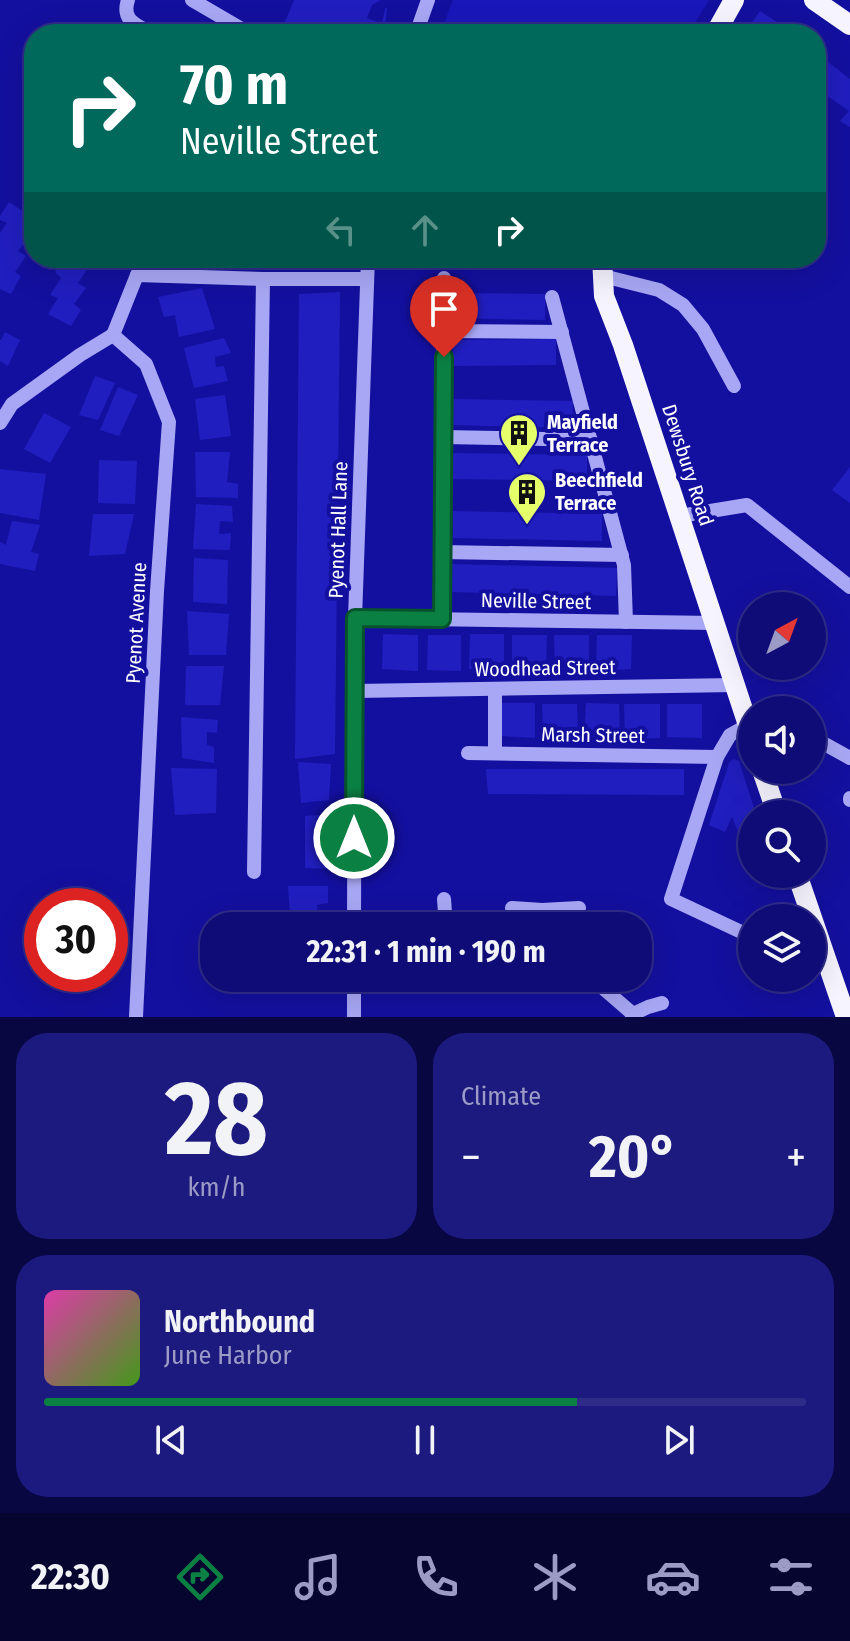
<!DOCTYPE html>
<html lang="en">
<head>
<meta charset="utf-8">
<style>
  :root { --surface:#0f0c77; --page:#1d1a7f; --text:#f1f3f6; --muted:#9b9bc6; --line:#2f2c89; --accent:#0b8043 }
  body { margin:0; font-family:"Fira Sans Condensed",sans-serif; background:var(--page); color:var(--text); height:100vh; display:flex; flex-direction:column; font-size:30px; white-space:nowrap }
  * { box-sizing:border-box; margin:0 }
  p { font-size:26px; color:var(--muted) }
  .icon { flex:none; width:44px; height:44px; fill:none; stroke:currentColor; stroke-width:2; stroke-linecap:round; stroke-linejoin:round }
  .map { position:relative; height:1017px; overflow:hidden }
  .panel { display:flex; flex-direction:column; gap:16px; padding:16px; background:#080741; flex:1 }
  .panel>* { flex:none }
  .hud { position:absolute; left:24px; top:24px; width:802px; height:244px; border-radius:32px; box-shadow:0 8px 32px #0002,0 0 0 2px var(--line); background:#00695c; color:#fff; overflow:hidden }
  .needle { width:52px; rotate:41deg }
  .buttons { position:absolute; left:738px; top:592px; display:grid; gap:16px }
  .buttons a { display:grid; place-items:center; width:88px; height:88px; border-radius:50%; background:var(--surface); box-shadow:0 8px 32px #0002,0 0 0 2px var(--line); font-size:40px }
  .speed { position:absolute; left:24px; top:888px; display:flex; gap:16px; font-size:40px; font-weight:700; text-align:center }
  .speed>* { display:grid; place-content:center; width:104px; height:104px; border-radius:50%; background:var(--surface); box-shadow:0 8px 32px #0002,0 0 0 2px var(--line); line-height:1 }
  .speed .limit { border:12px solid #d22; background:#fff; color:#111 }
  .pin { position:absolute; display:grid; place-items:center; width:68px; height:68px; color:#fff; margin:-82px -34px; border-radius:50% 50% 50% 0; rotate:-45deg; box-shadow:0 0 8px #0007 }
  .pin .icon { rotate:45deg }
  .me { position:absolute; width:88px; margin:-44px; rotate:0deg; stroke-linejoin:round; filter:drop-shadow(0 0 6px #0008) }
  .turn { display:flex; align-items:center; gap:28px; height:168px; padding:0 24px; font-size:36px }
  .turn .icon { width:104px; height:104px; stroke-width:2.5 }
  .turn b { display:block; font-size:56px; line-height:68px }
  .lanes { display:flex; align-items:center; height:76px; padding:0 24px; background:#0003; justify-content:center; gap:40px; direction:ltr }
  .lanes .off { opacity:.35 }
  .big { font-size:60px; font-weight:700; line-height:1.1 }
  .panel .tile { flex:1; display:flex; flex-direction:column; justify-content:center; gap:12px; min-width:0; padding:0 28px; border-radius:32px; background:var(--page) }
  .panel .dial { align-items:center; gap:0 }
  .dial b { font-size:104px; line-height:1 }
  .song { display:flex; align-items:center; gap:24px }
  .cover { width:96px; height:96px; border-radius:12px; background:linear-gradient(135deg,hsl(320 70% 55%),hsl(100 70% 35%)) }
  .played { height:8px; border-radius:4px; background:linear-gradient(90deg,var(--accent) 70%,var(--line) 70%) }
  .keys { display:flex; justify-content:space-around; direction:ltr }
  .heat { display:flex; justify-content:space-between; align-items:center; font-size:44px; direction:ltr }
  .panel .tiles { flex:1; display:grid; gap:16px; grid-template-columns:1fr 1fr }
  .tile:last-child { grid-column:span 2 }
  .trip { position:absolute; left:200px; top:912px; width:452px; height:80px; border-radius:32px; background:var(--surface); box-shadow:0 8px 32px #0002,0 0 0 2px var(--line); font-weight:700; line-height:80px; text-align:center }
  .dock { display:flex; height:128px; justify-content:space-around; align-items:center; background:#060530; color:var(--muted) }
  .dock .icon { width:56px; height:56px }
  .dock .current { color:var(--accent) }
  .dock b { font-size:36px; color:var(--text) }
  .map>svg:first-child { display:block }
  .green { fill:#1a17ba }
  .building { fill:#211ebf }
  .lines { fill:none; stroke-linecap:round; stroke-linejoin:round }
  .minor { stroke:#a8a7f5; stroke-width:14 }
  .major { stroke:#f6f5ff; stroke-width:20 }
  .route-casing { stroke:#07532c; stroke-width:20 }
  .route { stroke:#0b8043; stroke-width:14 }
  .labels { text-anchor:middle; stroke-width:8; stroke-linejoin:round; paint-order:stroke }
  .poi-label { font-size:20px; font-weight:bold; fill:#fff; stroke:#14109f; text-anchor:start }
  .street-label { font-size:20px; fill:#fff; stroke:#14109f }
</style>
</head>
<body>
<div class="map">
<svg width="850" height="1017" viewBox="0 0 850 1017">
  <rect width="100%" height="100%" fill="#14109f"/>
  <polygon class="green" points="453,0 709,0 688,34 440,34"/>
  <g class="building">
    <polygon points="294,0 381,0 372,5 367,18 382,24 385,8 387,8 386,19 381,34 280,34"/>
    <polygon points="760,11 786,28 782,34 744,34"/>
    <polygon points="828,62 850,79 850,127 840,121 849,111 816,88 816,78"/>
    <polygon points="9,202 30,216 22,229 31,234 18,251 26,256 15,272 21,276 11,294 0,289 0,233 7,223 0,220 0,216"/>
    <polygon points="62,258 85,258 82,263 88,268 78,283 86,288 74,304 81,310 71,326 48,314 58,298 50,295 61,278 55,272"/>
    <polygon points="202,288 215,329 179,337 175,315 164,317 158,297"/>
    <polygon points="340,292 335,754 295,759 299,294"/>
    <polygon points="454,293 545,294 545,320 454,318"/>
    <polygon points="5,332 20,340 8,366 0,361 0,340 1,340"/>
    <polygon points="224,338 231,353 215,357 216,367 224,366 228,381 194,388 184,348"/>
    <polygon points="556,339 556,365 453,366 453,340"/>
    <polygon points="95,376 115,383 98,420 79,415"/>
    <polygon points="118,387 138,395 119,436 100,430"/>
    <polygon points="225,395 231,436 200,440 195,399"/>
    <polygon points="453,399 573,401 572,428 452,425"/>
    <polygon points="44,413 71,427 50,463 24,449"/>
    <polygon points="195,452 230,452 227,482 238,484 238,498 196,497"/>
    <polygon points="451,453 587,455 587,481 451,479"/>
    <polygon points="99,460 137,461 135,504 98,503"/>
    <polygon points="850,467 850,503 832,490"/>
    <polygon points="0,469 46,474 39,520 0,513"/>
    <polygon points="196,504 232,506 233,522 220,521 219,534 231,533 230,550 193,549"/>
    <polygon points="453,511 602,514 602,541 453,538"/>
    <polygon points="93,514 134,514 125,554 89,556"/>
    <polygon points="12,521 40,525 31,552 39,554 35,571 0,564 0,542 6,545"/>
    <polygon points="194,558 228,560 227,604 193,602"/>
    <polygon points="452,564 617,568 616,596 451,592"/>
    <polygon points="187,611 229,614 226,655 189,655"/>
    <polygon points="383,634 418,635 418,671 382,669"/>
    <polygon points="470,634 504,634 504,670 469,669"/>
    <polygon points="428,635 461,635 461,671 427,670"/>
    <polygon points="512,635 547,635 546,671 512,670"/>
    <polygon points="554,635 589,635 589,671 555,671"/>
    <polygon points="597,635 632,635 631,669 596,671"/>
    <polygon points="186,666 224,666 220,705 185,705"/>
    <polygon points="502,703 535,703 535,738 500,736"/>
    <polygon points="586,703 619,704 620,738 584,737"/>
    <polygon points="542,704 577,704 578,738 543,737"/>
    <polygon points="624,704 660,704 660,738 625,739"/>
    <polygon points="667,704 702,704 702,738 667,737"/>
    <polygon points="181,717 218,720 217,733 207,732 207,745 214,747 214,763 182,758"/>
    <polygon points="733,759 739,761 756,814 752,814 752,833 745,836 744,834 739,834 732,817 725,832 709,825 729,763"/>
    <polygon points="298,762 331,764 329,800 301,803"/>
    <polygon points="171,768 217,769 216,813 175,815"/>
    <polygon points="486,769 684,769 684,795 488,794"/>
    <polygon points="331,814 331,869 305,868 305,816"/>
    <polygon points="288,886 328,886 328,903 317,905 318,926 282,926 280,915 290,916"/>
  </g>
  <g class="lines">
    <g class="minor">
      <path d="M 128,0 C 121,21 137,25 153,34"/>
      <polyline points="192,0 240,28 244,34"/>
      <polyline points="416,34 428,0"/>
      <polyline points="518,258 537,260 547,258"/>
      <polyline points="137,275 263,279 367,279"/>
      <polyline points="603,276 659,290 683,305 703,329 734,386"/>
      <polyline points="552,297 624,565 626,622"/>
      <polyline points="444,331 562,332"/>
      <polyline points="0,423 12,404 80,355 113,335"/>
      <polyline points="443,437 591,440"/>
      <polyline points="680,516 747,505 850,587"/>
      <polyline points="442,552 622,555"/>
      <polyline points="355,618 715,623"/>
      <polyline points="442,619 444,278"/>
      <polyline points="495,689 495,753"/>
      <polyline points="355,691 736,685"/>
      <polyline points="748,725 730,735 717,757 671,899 752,937"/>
      <polyline points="812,737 850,758"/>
      <polyline points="468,753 717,757"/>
      <polyline points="850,798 850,800"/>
      <polyline points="254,872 263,279"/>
      <polyline points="444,899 446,926"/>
      <polyline points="512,908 542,910 579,908"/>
      <polyline points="354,926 355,618 368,258"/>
      <polyline points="544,978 544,982 596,982 633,1014 632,1017"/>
      <polyline points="633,1014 648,1007 662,1003"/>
      <polyline points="136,1017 157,591 169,422 146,364 113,335 137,275 146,258"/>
      <polyline points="354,1017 354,978"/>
    </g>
    <g class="major">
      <polyline points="814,0 850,25"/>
      <polyline points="715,34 734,0"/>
      <polyline points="602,258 604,296 623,345 752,737"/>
      <polyline points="762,770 777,814"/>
      <polyline points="797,874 846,1017"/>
    </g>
  </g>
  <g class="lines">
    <g class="route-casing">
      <polyline id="route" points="354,838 355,618 442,619 444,357"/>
    </g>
    <use href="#route" class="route"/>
  </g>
  <defs>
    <g id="building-pin" transform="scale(2)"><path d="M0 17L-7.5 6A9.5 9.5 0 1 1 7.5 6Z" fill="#e5ff6b" stroke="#14109f"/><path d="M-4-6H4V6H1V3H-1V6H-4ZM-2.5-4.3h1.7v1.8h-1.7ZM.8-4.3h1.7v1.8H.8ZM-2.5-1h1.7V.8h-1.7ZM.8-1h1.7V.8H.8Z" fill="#111"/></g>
  </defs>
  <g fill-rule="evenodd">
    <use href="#building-pin" x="519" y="433"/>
    <use href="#building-pin" x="527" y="492"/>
  </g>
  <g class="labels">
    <g class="poi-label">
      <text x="547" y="429">Mayfield<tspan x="547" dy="23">Terrace</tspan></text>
      <text x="555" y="487">Beechfield<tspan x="555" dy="23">Terrace</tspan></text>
    </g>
    <g class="street-label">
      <text transform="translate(688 465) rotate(72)" y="7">Dewsbury Road</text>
      <text transform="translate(338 530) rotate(-88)" y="7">Pyenot Hall Lane</text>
      <text transform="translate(536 601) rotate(1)" y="7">Neville Street</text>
      <text transform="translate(136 623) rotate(-87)" y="7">Pyenot Avenue</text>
      <text transform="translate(545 668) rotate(-1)" y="7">Woodhead Street</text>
      <text transform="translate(593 735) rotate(1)" y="7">Marsh Street</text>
    </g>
  </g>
</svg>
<div class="buttons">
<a><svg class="needle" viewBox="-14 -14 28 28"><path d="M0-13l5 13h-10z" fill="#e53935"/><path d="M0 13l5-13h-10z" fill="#9b9bc6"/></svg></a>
<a><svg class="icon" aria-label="sound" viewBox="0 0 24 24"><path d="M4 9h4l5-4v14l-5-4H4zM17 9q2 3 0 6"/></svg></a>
<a><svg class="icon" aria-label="search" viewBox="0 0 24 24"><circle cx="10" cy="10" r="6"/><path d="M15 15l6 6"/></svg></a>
<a><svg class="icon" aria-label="layers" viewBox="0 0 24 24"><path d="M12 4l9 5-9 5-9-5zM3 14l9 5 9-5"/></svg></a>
</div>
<div class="speed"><div class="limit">30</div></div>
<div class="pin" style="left:444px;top:357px;background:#d93025"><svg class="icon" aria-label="arrive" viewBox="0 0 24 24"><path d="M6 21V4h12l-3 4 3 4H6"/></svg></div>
<svg class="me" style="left:354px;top:838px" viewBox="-20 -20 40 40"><circle r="17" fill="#0b8043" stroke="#fff" stroke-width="3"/><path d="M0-11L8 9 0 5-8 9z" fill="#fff"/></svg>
<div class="trip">22:31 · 1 min · 190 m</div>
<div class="hud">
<div class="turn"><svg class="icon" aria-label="right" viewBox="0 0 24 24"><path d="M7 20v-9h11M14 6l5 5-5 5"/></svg><div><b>70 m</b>Neville Street</div></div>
<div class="lanes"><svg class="icon off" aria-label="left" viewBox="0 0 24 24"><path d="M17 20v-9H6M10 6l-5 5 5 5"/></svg><svg class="icon off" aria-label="ahead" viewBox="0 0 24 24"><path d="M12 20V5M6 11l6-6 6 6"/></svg><svg class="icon" aria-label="right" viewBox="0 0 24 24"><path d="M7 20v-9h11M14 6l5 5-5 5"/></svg></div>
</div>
</div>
<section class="panel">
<div class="tiles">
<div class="tile dial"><b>28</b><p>km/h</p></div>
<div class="tile"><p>Climate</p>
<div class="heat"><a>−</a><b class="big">20°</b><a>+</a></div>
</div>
<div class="tile">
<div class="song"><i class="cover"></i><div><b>Northbound</b><p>June Harbor</p></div></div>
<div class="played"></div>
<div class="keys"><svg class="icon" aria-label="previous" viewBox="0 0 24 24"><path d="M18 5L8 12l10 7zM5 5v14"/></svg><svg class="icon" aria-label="pause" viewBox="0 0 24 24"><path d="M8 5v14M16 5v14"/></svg><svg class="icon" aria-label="next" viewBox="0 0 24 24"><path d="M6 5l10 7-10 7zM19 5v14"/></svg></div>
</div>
</div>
</section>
<nav class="dock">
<b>22:30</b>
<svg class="icon current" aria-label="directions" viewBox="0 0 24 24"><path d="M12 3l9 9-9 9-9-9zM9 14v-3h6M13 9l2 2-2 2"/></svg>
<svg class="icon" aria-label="music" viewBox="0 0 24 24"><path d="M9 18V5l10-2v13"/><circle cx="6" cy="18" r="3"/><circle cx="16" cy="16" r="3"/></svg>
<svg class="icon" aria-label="phone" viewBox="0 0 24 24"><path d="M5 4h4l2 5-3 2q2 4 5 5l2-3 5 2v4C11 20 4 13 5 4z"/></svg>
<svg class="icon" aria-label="climate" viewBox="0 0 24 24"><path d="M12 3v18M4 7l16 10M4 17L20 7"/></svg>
<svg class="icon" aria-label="car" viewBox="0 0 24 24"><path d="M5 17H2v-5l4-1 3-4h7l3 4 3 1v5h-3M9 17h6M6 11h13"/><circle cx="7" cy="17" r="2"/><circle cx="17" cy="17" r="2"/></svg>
<svg class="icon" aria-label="filters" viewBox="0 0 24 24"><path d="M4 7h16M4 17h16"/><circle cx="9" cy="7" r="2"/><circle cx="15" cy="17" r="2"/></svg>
</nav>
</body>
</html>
